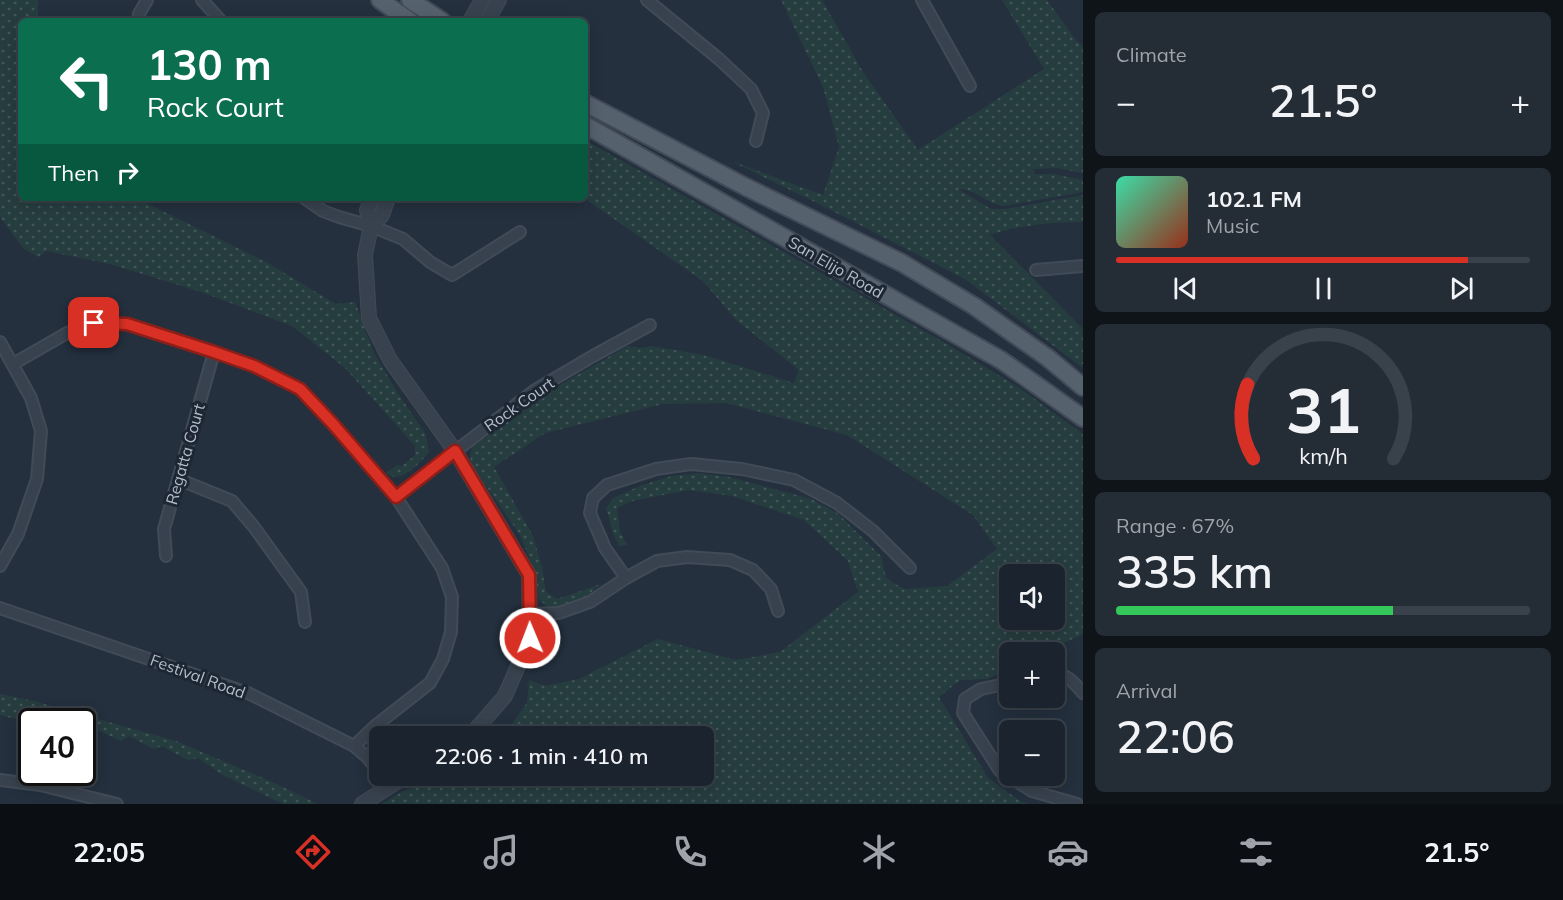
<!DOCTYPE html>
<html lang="en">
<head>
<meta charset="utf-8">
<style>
  :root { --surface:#1b242e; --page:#242c36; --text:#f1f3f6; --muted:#a0a4aa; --line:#39414a; --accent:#d93025 }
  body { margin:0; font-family:Mulish,sans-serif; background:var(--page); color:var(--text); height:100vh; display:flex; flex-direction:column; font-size:22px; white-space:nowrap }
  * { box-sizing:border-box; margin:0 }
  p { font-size:20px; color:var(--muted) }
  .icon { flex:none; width:33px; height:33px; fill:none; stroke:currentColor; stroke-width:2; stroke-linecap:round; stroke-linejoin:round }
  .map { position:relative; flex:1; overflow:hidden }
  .details { display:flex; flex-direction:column; gap:12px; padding:12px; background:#0f1419; width:480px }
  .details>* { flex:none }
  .banner { position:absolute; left:18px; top:18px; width:570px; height:183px; border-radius:9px; box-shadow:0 3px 15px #0003,0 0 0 2px var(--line); background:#0b6e4f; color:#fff; overflow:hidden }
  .controls { position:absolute; left:999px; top:564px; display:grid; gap:12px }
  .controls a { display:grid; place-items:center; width:66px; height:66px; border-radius:9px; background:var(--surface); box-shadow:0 3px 15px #0003,0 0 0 2px var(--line); font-size:30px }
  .speed { position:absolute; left:18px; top:708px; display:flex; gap:12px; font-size:30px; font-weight:700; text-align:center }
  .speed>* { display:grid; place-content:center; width:78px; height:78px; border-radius:50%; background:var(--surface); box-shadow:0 3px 15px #0003,0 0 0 2px var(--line); line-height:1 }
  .speed .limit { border:3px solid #111; border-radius:9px; background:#fff; color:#111 }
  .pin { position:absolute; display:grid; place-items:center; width:51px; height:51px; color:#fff; margin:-26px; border-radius:12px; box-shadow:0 3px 9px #0006 }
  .me { position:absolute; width:66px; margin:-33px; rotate:359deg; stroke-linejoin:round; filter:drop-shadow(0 0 4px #0008) }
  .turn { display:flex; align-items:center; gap:21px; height:126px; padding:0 30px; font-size:27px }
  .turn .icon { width:78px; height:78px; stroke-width:2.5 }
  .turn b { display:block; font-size:42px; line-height:51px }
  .then { display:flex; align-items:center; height:57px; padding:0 30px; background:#0003; gap:12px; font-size:22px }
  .big { font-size:45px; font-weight:600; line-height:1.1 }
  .details .widget { flex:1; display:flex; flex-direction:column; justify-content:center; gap:9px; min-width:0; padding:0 21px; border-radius:9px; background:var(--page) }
  .details .dial { align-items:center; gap:0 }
  .dial svg { height:156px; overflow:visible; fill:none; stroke:var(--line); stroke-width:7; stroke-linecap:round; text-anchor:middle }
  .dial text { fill:var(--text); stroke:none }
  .song { display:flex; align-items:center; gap:18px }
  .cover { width:72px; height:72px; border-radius:9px; background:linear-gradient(135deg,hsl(160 70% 55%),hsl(10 70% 35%)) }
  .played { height:6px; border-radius:3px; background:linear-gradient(90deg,var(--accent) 85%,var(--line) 85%) }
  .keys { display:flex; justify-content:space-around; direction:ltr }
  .heat { display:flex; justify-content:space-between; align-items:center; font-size:33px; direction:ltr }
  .charge { height:9px; border-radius:4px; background:linear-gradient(90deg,#34c759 67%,var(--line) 0) }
  .trip { position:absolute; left:369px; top:726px; width:345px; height:60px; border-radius:9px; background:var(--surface); box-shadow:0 3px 15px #0003,0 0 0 2px var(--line); font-weight:600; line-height:60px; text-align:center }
  .menu { display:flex; height:96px; justify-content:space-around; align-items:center; background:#0b0e12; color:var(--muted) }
  .menu .icon { width:42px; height:42px }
  .menu .current { color:var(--accent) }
  .menu b { font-size:27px; color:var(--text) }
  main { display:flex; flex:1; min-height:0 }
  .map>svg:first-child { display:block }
  .green { fill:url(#green-dots); fill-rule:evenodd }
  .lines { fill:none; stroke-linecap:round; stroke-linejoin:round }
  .minor-casing { stroke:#414b57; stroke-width:14 }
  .tertiary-casing { stroke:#414b57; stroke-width:16 }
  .primary-casing { stroke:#414b57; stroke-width:20 }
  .minor { stroke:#38424e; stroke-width:10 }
  .tertiary { stroke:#38424e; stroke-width:14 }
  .primary { stroke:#56616e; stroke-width:16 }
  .route-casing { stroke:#8d1f18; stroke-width:15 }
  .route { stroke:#d93025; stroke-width:10 }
  .labels { text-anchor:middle; stroke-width:6; stroke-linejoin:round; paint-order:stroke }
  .street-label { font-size:16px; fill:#b4bdc9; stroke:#1d2733 }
</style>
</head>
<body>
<main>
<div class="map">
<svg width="1083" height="804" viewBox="0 0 1083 804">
  <defs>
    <pattern id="green-dots" width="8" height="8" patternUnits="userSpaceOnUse" patternTransform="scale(1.5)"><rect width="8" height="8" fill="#263d3f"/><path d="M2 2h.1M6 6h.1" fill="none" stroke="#435759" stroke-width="1.8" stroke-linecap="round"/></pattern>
  </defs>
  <rect width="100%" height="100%" fill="#24303e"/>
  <g class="green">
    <path d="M 0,0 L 38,0 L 38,21 L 21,21 L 21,198 L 136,198 L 266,262 L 336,304 L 355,302 L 374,353 L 397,392 L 425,433 L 429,451 C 422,462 399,486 386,473 L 397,465 L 402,466 L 415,455 L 415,446 L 345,368 L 292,326 L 201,292 L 110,264 L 46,251 L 38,257 L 24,249 L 0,217 Z"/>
    <path d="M 781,0 L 822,0 L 863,72 L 918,150 L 1044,69 L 1002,0 L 1047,0 L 1075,39 L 1083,46 L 1083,173 L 1057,168 L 1033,169 L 1035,174 L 1053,174 L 1083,180 L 1083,192 L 1004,206 C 987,204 975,188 958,189 L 991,209 L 1006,209 L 1083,195 L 1083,222 C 1053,222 1018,225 990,235 L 1083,329 L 1083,368 L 965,279 L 819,204 L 731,161 L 823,195 L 839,147 L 823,87 Z"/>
    <path d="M 585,140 L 947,344 L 1018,387 L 1083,434 L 1083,634 L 1045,652 L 1010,652 L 1009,669 L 988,679 L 960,680 L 939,697 L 988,778 L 1020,801 L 1030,804 L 382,804 C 389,800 396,794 403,791 C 423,783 444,781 465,776 L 704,776 L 704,736 L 503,736 L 527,703 L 529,680 L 545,686 L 579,679 L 658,639 L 736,660 L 780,652 L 858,592 L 848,561 L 804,520 L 732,496 L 689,490 L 632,501 L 617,508 L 620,531 L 627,545 L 619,546 L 613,533 L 606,508 L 613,498 L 642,485 L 672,476 L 699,473 L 729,477 L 778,490 L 811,499 L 837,513 L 881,556 L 886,577 L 893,583 L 905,589 L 947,586 L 997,549 L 973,515 L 847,435 L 726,403 L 663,404 L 545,433 L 494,467 L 533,536 L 542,568 L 546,592 L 557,599 L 601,584 L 582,600 L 557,608 L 547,607 L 539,599 L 537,585 L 529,557 L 520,535 L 471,464 L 470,455 L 473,446 L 553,389 L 628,346 L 642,348 L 651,346 L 704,355 L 794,383 L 799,370 L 736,320 L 703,281 L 584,198 ZM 1010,574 L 1054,574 L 1054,620 L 1010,620 Z"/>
    <polygon points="0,694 34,701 176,741 270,781 318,804 283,804 221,774 198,758 188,760 162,746 154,749 129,736 121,741 93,728 83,732 82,722 42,721 25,716 16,719 0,715"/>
  </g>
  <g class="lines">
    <g class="minor-casing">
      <g id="minor">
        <polyline points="202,0 221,21"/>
        <polyline points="647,0 719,59 751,89 763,113 756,141"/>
        <polyline points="922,0 970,86"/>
        <polyline points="138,21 139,14 147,0"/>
        <polyline points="304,198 323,211 339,217 371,226 403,239 430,262 452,275 520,232"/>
        <polyline points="1036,270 1083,266"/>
        <polyline points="0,342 31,398 41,431 37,479 18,534 0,566"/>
        <polyline points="13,364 67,333 94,323 127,324 214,352 254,366 300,389 333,424 396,497 442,568 452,597 451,632 443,659 430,683 375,726 354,746"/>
        <polyline points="178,479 232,501 254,527 301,592 305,622"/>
        <polyline points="396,497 535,390 593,356 650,325"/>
        <polyline points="166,556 164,529 214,352"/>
        <polyline points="626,578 605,548 590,513 593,498 607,485 656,469 691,464 742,469 794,480 837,503 873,531 910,568"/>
        <polyline points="0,608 248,693 354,746 368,758 380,775"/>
        <polyline points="530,614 559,613 590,602 626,578 657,561 687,557 730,560 753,570 771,589 778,611"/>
        <path d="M 1054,674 C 1067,673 1075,684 1083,693"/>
        <polyline points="1010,683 981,689 965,699 963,713 1000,771 1032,791 1077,804"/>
        <polyline points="0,780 40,785 117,804"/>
      </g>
    </g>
    <g class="tertiary-casing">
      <g id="tertiary">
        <polyline points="470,21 482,0"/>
        <polyline points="487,21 499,0"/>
        <polyline points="372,198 367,210 371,226 365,255 369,318 390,360 455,451 529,575 530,638 505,696 470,736"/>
        <polyline points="371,226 382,215 388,198"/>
        <polyline points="362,804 406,776"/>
      </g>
    </g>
    <g class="primary-casing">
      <g id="primary">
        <polyline points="380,0 410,21"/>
        <polyline points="410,0 442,21"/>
        <polyline points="585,103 746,187 902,263 974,306 1048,358 1083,387"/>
        <polyline points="585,125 1001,360 1083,418"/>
      </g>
    </g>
    <use href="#minor" class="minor"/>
    <use href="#tertiary" class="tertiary"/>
    <use href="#primary" class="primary"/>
  </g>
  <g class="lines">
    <g class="route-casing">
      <polyline id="route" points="94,323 127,324 214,352 254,366 300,389 333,424 396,497 455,451 529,575 530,638"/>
    </g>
    <use href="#route" class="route"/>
  </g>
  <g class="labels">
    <g class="street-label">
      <text transform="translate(836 267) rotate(30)" y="6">San Elijo Road</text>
      <text transform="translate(519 404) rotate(-35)" y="6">Rock Court</text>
      <text transform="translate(185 454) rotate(-74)" y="6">Regatta Court</text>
      <text transform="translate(198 676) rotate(20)" y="6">Festival Road</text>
    </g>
  </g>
</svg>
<div class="controls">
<a><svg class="icon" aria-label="sound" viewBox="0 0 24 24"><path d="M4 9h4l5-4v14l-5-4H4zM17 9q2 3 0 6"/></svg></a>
<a>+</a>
<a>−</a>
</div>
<div class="speed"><div class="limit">40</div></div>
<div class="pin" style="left:94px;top:323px;background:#d93025"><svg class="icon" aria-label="arrive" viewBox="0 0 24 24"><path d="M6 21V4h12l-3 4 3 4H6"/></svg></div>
<svg class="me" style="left:530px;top:638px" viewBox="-20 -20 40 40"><circle r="17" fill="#d93025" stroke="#fff" stroke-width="3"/><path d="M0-11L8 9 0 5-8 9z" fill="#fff"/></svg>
<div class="trip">22:06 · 1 min · 410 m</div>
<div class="banner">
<div class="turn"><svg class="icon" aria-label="left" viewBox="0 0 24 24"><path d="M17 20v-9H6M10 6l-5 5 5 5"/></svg><div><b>130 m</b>Rock Court</div></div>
<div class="then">Then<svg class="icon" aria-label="right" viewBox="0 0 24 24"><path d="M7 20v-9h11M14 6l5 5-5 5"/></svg></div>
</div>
</div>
<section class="details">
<div class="widget"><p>Climate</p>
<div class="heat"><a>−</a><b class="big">21.5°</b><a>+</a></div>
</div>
<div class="widget">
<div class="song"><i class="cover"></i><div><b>102.1 FM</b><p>Music</p></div></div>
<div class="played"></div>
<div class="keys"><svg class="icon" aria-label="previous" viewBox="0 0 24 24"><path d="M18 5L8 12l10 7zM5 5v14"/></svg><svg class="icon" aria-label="pause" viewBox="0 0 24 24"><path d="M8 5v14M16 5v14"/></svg><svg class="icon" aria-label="next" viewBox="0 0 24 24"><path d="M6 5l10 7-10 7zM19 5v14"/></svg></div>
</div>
<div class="widget dial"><svg viewBox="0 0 100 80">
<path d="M14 69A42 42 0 1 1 86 69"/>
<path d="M14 69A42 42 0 0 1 11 31" stroke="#d93025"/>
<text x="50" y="56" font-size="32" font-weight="700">31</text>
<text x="50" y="72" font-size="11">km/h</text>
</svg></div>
<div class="widget"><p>Range · 67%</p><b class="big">335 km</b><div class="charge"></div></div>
<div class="widget"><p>Arrival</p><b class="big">22:06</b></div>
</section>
</main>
<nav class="menu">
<b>22:05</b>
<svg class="icon current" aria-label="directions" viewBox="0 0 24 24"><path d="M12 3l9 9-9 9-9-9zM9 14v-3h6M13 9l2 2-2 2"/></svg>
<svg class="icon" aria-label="music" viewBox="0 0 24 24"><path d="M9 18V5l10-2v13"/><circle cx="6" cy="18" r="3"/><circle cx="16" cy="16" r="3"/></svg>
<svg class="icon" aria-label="phone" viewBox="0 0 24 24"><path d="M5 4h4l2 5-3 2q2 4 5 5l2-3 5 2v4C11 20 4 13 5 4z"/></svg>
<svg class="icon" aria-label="climate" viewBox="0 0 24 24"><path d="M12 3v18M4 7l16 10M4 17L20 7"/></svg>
<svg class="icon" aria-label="car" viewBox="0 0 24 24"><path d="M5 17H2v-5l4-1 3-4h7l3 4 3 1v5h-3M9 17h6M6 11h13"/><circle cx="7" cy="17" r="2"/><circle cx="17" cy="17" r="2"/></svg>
<svg class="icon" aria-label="filters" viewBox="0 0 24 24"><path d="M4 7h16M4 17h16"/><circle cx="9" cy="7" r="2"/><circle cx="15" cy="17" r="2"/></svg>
<b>21.5°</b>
</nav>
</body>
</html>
